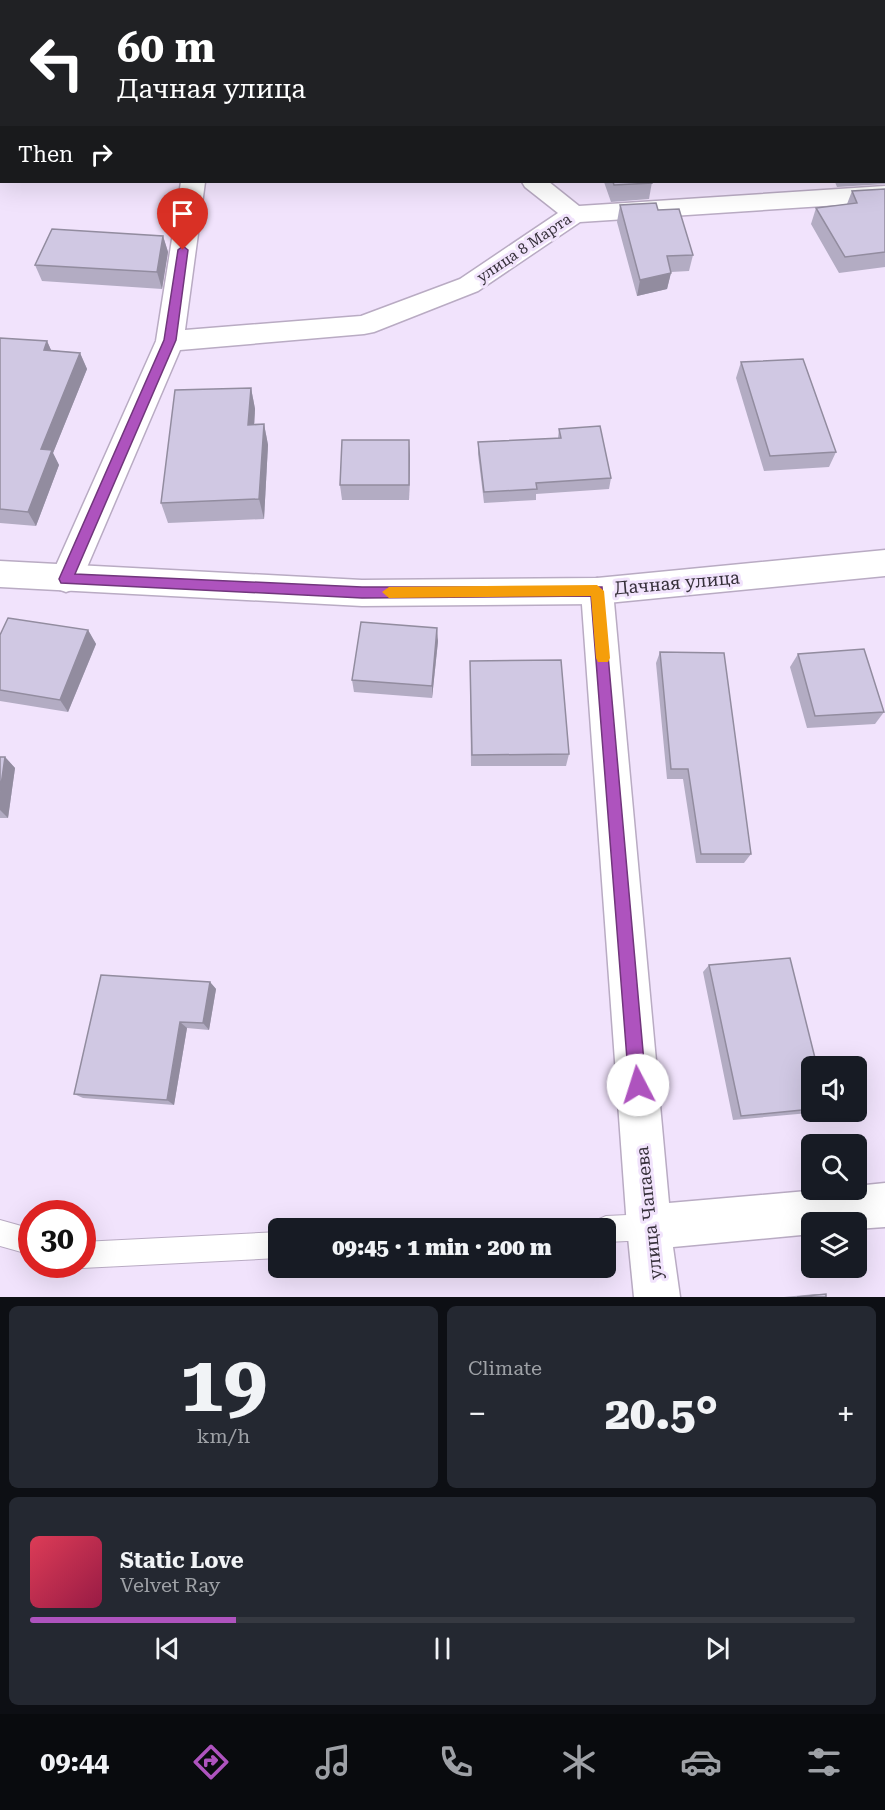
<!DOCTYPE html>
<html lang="en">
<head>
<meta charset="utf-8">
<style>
  :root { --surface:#171b24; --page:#242831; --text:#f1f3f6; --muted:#9ea1a6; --line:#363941; --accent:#ae53be }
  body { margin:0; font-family:"Roboto Serif",serif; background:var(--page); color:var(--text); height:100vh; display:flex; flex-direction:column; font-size:22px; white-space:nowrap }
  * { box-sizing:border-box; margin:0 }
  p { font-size:20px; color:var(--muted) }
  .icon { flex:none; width:33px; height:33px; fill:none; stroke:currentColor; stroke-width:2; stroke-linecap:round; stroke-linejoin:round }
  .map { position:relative; height:1297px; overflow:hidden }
  .sheet { display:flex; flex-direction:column; gap:9px; padding:9px; background:#0d0f14; flex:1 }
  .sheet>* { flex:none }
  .guide { position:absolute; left:0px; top:0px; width:885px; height:183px; box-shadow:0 6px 24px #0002; background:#202124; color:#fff; overflow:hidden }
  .tools { position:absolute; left:801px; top:1056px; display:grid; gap:12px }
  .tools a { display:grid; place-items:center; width:66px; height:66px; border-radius:9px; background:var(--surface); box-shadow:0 6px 24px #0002; font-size:30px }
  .speed { position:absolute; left:18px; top:1200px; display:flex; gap:12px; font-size:30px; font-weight:700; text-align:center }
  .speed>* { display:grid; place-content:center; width:78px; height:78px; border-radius:50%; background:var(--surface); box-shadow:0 6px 24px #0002; line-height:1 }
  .speed .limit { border:9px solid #d22; background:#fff; color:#111 }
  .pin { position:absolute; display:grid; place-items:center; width:51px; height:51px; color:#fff; margin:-62px -26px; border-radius:50% 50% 50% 0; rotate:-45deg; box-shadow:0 0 6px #0007 }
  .pin .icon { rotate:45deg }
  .me { position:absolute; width:66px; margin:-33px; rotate:355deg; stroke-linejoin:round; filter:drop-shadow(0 0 4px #0008) }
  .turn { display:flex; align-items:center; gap:21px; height:126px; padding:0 18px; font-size:27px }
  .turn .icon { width:78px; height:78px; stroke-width:2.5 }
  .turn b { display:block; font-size:42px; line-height:51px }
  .then { display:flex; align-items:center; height:57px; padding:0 18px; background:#0003; gap:12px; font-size:22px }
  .big { font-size:45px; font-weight:800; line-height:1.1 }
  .sheet .tile { flex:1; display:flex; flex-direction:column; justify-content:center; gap:9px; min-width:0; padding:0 21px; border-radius:9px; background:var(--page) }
  .sheet .dial { align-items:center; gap:0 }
  .dial b { font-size:78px; line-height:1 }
  .song { display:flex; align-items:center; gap:18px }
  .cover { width:72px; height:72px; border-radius:9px; background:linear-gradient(135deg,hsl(350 70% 55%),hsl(340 70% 35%)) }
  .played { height:6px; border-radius:3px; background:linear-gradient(90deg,var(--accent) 25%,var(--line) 25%) }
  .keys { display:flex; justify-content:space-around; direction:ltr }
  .heat { display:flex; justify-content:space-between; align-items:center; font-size:33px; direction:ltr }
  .sheet .tiles { flex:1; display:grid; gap:9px; grid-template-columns:1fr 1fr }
  .tile:last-child { grid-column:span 2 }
  .trip { position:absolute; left:268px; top:1218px; width:348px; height:60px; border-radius:9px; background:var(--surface); box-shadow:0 6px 24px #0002; font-weight:800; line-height:60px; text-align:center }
  .menu { display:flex; height:96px; justify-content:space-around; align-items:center; background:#090b0e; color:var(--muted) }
  .menu .icon { width:42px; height:42px }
  .menu .on { color:var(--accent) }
  .menu b { font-size:27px; color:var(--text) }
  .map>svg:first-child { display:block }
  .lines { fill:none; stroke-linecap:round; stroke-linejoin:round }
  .service-casing { stroke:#b9abc3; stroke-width:2 }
  .minor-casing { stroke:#b9abc3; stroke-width:3 }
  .tertiary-casing { stroke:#b9abc3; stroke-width:3 }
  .service { fill:#fff; fill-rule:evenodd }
  .minor { fill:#fff; fill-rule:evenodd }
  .tertiary { fill:#fff; fill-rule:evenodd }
  .wall { fill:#b3acc3 }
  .shaded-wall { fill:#928c9f }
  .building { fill:#d0c8e3; stroke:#928c9f; stroke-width:1.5 }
  .route { fill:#ae53be; stroke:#71367c; stroke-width:1.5 }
  .slow { fill:#f59e0b }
  .labels { text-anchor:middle; stroke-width:6; stroke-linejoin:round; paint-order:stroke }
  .far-street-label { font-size:15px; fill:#36303a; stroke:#f1e3fc }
  .street-label { font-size:18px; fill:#36303a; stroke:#f1e3fc }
</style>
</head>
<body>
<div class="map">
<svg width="885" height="1297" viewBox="0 0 885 1297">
  <rect width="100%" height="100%" fill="#f1e3fc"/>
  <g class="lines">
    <g class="service-casing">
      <g id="service">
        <polygon points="649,1214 658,1218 662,1227 658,1236 649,1240 606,1242 606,1228 593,1228 597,1220 606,1216"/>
        <polygon points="0,1220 32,1229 32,1255 0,1246"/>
        <polygon points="279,1232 279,1258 82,1268 73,1264 82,1264 82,1242"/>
      </g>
    </g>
    <g class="minor-casing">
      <g id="minor">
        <polygon points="228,0 248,0 227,2"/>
        <rect x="508" y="0" width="20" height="2"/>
        <polygon points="181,182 205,182 185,330 361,316 460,279 558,213 525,187 522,182 549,182 579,206 885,186 885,202 580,222 478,291 374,332 364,334 180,350 82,579 77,588 66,592 55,588 50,579 156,341"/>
        <polygon points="597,578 608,582 613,591 669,1203 818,1190 856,1190 856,1186 885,1183 885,1227 856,1229 856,1222 812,1222 812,1234 673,1247 680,1297 634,1297 627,1227 581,591 586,582"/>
      </g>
    </g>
    <g class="tertiary-casing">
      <polygon id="tertiary" points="885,550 885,576 597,604 362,606 0,587 0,561 362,580 597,578"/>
    </g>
    <use href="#service" class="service"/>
    <use href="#minor" class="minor"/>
    <use href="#tertiary" class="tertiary"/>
  </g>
  <g class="wall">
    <polygon points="761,0 815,0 816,2 762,2"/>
    <polygon points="884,115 885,115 885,184 837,187 835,182 884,182"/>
    <polygon points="604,182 652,182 649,199 611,202"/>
    <polygon points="885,189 885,267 839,273 811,224 816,208 847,204 852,191"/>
    <polygon points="620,205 658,210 693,255 689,271 671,272 667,289 637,296 617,222"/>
    <polygon points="163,236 168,252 162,289 42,281 35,265"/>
    <polygon points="0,338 47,341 51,350 80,353 87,369 53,453 59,465 36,526 0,523"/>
    <polygon points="741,362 836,452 829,467 764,471 736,378"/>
    <polygon points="251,388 255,409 254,425 264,424 268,445 264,519 168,523 161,503"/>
    <polygon points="559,429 611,478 609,489 536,494 536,500 484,503 478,454 478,442 558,438"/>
    <polygon points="410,455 409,500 342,500 340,485"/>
    <polygon points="88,630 96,644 68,712 0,701 0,635"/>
    <polygon points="438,641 432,698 354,692 352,680"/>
    <polygon points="660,652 751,854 744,863 696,863 683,779 667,779 656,663"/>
    <polygon points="798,654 884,712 875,724 807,728 790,667"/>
    <polygon points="470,661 569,754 566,766 471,766"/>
    <polygon points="0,757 5,757 15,768 8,818 0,818"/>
    <polygon points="709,965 812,1066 812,1112 820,1112 733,1120 703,972"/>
    <polygon points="210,982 216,989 209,1030 187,1028 174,1105 83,1098 74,1094"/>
    <polygon points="815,1294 826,1294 826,1297 784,1297"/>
  </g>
  <g class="shaded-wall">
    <polygon points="163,236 168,252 162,289 157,272"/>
    <polygon points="671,273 667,289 637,296 640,280"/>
    <polygon points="47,341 54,357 44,350"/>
    <polygon points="80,353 87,369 53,453 59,465 36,526 28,512 41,449"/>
    <polygon points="251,388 255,409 253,446 248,425"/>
    <polygon points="264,424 268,445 264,519 259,499"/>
    <polygon points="409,440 410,455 409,500"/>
    <polygon points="437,628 438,641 432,698 432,686"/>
    <polygon points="88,630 96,644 68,712 60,700"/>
    <polygon points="5,757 15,768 8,818 0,810 0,792"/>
    <polygon points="210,982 216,989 209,1030 203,1023"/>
    <polygon points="180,1022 187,1028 174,1105 167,1100"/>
  </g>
  <g class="building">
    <polygon points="274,0 320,0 319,2 274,2"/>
    <rect x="557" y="0" width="49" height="2"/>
    <polygon points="772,0 815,0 816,2 772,2"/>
    <rect x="884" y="115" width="1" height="54"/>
    <polygon points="613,182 652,182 652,183 614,185"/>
    <polygon points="885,189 885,252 845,257 816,208 857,203 852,191"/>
    <polygon points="656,203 658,210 679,209 693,255 667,256 671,273 640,280 620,205"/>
    <polygon points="52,229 163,236 157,272 35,265"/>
    <polygon points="0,338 47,341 44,350 80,353 41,449 52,450 28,512 0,509"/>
    <polygon points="803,359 836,452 770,456 741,362"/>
    <polygon points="251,388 248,425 264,424 259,499 161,503 175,390"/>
    <polygon points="600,426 611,478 536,483 537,489 484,492 478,442 561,438 559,429"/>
    <polygon points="342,440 409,440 409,485 340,485"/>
    <polygon points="8,618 88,630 60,700 0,690 0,635"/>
    <polygon points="361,622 437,628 432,686 352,680"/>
    <polygon points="864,649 884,712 815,716 798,654"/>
    <polygon points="660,652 724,653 751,854 701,854 688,769 671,769"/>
    <polygon points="561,660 569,754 472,755 470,661"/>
    <polygon points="0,757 5,757 0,792"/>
    <polygon points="790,958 817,1066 812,1066 812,1109 741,1116 709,965"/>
    <polygon points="101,975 210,982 203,1023 180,1022 167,1100 74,1094"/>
    <polygon points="826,1294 826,1297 797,1297"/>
  </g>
  <polygon class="route" points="183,246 188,250 176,340 75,574 362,587 602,587 646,1085 644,1091 638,1094 632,1091 629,1085 591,596 362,598 61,583 59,579 164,340 178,250"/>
  <polygon class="slow" points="597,585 604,591 610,658 608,662 598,662 596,658 591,596 389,598 382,592 389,587"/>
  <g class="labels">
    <g class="far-street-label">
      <text transform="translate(524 248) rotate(-34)" y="5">улица 8 Марта</text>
    </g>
    <g class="street-label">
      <text transform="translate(677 583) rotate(-5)" y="6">Дачная улица</text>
      <text transform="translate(649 1213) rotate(-96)" y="6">улица Чапаева</text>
    </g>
  </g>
</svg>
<div class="tools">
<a><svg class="icon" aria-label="sound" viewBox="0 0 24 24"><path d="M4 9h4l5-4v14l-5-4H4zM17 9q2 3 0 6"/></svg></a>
<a><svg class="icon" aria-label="search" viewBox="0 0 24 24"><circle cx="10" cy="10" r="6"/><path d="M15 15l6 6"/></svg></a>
<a><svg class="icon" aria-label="layers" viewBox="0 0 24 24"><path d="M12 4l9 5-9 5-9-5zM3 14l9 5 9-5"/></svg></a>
</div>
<div class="speed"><div class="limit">30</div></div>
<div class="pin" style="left:183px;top:250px;background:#d93025"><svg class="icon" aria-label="arrive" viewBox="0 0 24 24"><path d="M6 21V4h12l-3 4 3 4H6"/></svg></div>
<svg class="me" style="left:638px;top:1085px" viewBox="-20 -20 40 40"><circle r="19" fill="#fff"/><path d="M0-13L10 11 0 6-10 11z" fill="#ae53be"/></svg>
<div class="trip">09:45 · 1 min · 200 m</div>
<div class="guide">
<div class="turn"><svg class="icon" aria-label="left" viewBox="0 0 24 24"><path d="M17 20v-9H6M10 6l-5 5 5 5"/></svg><div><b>60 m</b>Дачная улица</div></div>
<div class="then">Then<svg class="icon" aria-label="right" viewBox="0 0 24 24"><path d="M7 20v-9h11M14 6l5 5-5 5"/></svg></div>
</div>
</div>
<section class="sheet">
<div class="tiles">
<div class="tile dial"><b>19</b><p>km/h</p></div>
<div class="tile"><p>Climate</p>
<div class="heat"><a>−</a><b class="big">20.5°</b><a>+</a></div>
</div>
<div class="tile">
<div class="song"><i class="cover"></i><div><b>Static Love</b><p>Velvet Ray</p></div></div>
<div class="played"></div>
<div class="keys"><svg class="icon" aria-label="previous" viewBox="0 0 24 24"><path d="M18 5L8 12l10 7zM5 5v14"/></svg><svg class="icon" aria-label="pause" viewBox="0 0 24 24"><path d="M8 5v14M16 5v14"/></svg><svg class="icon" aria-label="next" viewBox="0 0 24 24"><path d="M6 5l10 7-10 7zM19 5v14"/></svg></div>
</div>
</div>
</section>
<nav class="menu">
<b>09:44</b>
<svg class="icon on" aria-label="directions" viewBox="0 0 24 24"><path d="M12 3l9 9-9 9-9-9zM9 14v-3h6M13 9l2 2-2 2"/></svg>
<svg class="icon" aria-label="music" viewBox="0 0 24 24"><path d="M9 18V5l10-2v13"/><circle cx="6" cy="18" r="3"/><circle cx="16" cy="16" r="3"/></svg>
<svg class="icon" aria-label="phone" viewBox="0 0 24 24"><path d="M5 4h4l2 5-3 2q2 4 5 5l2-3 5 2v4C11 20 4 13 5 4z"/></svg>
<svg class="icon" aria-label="climate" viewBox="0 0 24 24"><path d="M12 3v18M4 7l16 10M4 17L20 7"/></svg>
<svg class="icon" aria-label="car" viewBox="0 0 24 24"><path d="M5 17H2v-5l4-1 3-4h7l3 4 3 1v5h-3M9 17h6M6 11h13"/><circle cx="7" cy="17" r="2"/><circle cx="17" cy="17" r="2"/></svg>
<svg class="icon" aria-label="filters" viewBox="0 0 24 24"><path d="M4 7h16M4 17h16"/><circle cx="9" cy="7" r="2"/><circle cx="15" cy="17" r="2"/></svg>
</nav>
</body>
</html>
